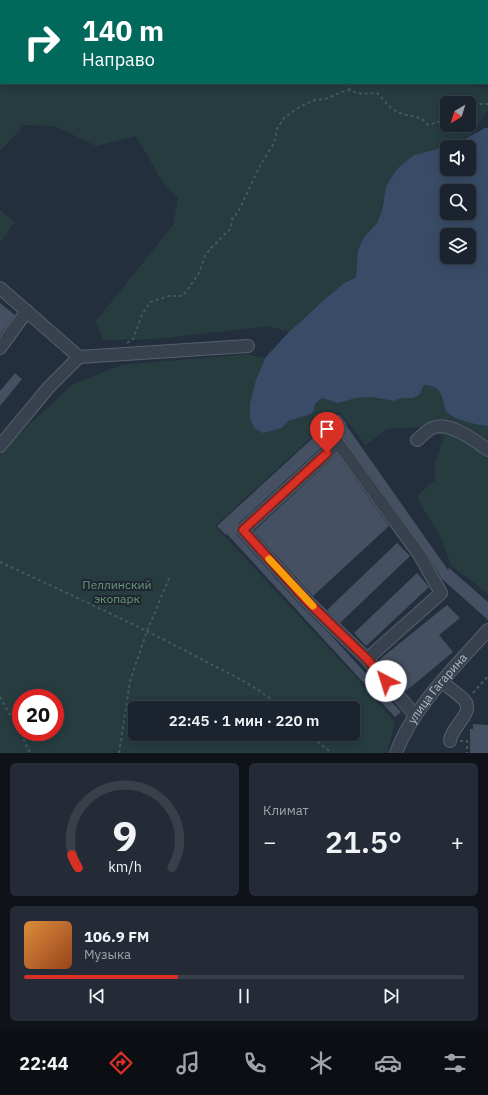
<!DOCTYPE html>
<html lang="ru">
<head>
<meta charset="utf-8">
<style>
  :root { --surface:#1b232e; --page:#242b36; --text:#f1f3f6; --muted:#a0a4aa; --line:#39404a; --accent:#d93025 }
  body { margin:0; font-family:"IBM Plex Sans",sans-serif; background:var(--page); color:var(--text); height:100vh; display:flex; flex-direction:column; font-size:15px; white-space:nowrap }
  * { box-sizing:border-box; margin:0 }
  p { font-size:13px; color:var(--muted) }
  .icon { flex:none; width:22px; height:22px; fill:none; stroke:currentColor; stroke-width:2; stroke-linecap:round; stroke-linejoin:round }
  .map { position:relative; height:753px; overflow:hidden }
  .side { display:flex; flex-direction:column; gap:10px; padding:10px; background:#0f1319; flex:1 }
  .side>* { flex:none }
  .top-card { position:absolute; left:0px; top:0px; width:488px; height:84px; box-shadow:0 2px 10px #0003,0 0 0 1px var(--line); background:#00695c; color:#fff; overflow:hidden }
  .needle { width:26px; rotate:218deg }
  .tools { position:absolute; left:440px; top:96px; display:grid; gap:8px }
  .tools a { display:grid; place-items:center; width:36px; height:36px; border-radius:6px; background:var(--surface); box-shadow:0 2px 10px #0003,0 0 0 1px var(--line); font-size:20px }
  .speed { position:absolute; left:12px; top:689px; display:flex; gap:8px; font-size:20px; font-weight:700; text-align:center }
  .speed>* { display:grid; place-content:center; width:52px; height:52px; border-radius:50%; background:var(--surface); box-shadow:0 2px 10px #0003,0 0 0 1px var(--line); line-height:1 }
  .speed .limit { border:6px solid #d22; background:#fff; color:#111 }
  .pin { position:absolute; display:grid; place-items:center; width:34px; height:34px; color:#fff; margin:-41px -17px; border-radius:50% 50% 50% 0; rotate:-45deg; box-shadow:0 0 4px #0007 }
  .pin .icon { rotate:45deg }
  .me { position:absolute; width:44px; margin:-22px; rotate:320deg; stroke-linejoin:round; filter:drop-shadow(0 0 3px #0008) }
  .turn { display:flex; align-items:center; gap:14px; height:84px; padding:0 16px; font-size:18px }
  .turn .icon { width:52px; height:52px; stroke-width:2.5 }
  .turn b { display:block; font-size:28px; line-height:34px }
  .big { font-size:30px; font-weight:600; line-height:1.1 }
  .side .widget { flex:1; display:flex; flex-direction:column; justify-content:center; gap:6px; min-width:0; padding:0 14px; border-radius:6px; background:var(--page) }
  .side .dial { align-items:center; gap:0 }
  .dial svg { height:104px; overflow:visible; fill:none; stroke:var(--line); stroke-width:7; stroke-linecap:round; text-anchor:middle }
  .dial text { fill:var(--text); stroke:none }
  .song { display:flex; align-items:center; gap:12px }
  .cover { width:48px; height:48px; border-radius:6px; background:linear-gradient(135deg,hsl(30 70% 55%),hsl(20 70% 35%)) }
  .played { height:4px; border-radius:2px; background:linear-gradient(90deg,var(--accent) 35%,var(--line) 35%) }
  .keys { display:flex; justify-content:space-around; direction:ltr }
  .heat { display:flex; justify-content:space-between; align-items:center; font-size:22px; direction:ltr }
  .side .tiles { flex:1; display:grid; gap:10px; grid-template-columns:1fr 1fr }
  .widget:last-child { grid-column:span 2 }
  .trip { position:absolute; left:128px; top:701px; width:232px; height:40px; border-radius:6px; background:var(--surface); box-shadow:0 2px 10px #0003,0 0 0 1px var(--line); font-weight:600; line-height:40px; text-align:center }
  .menu { display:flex; height:64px; justify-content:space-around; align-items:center; background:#0b0e12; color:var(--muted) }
  .menu .icon { width:28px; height:28px }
  .menu .active { color:var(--accent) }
  .menu b { font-size:18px; color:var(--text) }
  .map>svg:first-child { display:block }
  .green { fill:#263c3f; fill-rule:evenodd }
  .water { fill:#394c67; fill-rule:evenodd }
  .building { fill:#455162 }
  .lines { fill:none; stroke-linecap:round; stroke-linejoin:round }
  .minor-casing { stroke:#565f6c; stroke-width:14 }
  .path { stroke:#44595c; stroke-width:2; stroke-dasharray:3 3; stroke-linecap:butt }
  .minor { stroke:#38414e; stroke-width:12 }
  .rail { stroke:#5a6575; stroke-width:3; stroke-dasharray:4 4; stroke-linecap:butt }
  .route-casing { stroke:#8d1f18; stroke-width:10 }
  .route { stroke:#d93025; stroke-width:7 }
  .slow { stroke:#f59e0b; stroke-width:7 }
  .labels { text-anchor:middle; stroke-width:4; stroke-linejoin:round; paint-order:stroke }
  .park-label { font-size:12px; fill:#6b9a76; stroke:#1d2633 }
  .street-label { font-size:12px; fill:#b4bcc9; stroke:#1d2633 }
</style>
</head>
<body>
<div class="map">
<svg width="488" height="753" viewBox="0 0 488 753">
  <rect width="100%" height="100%" fill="#242f3e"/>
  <g class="green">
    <polygon points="125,0 224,0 227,1 124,1"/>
    <polygon points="377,0 478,0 481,1 379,1"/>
    <path d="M 0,31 L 1,31 L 1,83 L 469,83 L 488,89 L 488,110 L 471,135 L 445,147 L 414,155 L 399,167 L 383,200 L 382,211 L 377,223 L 364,237 L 358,250 L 356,277 C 330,291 310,312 289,332 L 268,326 L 156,339 L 103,340 L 96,321 L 173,225 L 178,198 L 162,181 L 136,136 L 96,146 L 55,126 L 24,125 L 0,151 ZM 447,103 L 469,103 L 469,125 L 447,125 Z"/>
    <polygon points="0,210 15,222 0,243"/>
    <path d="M 247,354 L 265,358 L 256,380 L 282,428 L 288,421 L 311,414 L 314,410 L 315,404 L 322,398 L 338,403 L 356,398 L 371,397 L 394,401 L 402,398 L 413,398 L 424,385 C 434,385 441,390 443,400 C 444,403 444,407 445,410 C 451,420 477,425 488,426 L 488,594 L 451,565 L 440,535 L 424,511 L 417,496 L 435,480 L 435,464 L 444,436 L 418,427 L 387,429 L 366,445 L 339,412 L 215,526 L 352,673 L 395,722 L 387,753 L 0,753 L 0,455 L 3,449 L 73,384 L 121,365 ZM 21,698 L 55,698 L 55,732 L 21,732 ZM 135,708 L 353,708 L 353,734 L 135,734 Z"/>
  </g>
  <path class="water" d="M 485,128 L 488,128 L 488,426 C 477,425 451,420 445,410 C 444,407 444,403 443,400 C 441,390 434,385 424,385 L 419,395 L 413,398 L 402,398 L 394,401 L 371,397 L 356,398 L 338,403 L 322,398 L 315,404 L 314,410 L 311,414 L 288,421 L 282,428 L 263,433 L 254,428 L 250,418 L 250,404 L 256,380 L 265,358 L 289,332 L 326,298 L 343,284 L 356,277 L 358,250 L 364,237 L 377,223 L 382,211 L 386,187 L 391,178 L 399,167 L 414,155 L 445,147 L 463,140 ZM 447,147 L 469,147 L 469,169 L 447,169 ZM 447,191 L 469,191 L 469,213 L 447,213 ZM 447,235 L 469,235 L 469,257 L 447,257 Z"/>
  <g class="building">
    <polygon points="0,303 15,315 0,335"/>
    <polygon points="15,373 22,379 0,406 0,391"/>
    <polygon points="339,414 347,424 346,425 448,570 449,568 488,602 488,620 442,579 425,550 344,439 340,436 336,436 333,437 238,524 236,531 237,535 300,605 329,633 401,712 395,717 227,534 226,535 217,526"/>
    <polygon points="337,454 389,526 313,596 254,531"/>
    <polygon points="397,543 410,556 340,623 327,610"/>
    <polygon points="417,573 429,587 366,646 354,633"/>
    <polygon points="447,605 460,618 439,635 453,652 406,691 379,660"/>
    <polygon points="473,724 488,725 488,753 470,753 470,729 473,729"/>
  </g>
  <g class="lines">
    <g class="minor-casing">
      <g id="minor">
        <polyline points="0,288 79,357"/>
        <polyline points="0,348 27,311"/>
        <path d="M 417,440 C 422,436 427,430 432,428 C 448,420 476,441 488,450"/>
        <polyline points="0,446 49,387 79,357 248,346"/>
        <polyline points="367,659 441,593 419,554 338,443 243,530 306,600 367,659 415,715"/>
        <path d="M 442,682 C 449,688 459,694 465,701 C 474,713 451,727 450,741"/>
        <path id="s1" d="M 396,753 C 412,708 456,666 488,630"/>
      </g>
    </g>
    <g class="path">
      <polyline points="0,53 1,52"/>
      <polyline points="345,83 351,91"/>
      <polyline points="469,110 480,104 488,104"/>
      <path d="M 127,343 L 133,339 L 142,315 L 150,302 L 169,296 L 183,296 L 199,273 L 205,256 L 211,248 L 231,228 L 232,219 L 238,212 L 260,166 L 274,143 L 277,129 L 284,118 L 301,106 L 315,100 L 325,99 L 347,90 L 362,94 L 377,93 C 383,99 388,107 396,111 C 407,118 419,113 428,125 L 447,119"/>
      <path d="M 0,562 C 67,593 135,624 201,659 C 227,673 260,687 281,708"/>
      <polyline points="473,693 488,676"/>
      <polyline points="0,697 21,734 30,753"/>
      <polyline points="308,734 319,743 332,753"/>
      <polyline points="460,741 467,741 467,753"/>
      <polyline points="119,753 130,681 147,631 170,576"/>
    </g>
    <use href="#minor" class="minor"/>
    <g class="rail">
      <polyline points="305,0 308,1"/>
      <polyline points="338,0 341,1"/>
      <polyline points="353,0 356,1"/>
      <polyline points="487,52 488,52"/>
      <polyline points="487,61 488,61"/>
    </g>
  </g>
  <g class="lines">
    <g class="route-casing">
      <polyline id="route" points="327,453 243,530 306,600 367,659 386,681"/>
    </g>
    <use href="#route" class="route"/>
    <polyline class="slow" points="269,559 313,606"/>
  </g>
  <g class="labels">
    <g class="park-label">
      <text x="117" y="589">Пеллинский<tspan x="117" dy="14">экопарк</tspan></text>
    </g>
    <g class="street-label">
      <text dy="4" stroke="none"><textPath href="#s1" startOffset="77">улица Гагарина</textPath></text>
    </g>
  </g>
</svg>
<div class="tools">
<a><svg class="needle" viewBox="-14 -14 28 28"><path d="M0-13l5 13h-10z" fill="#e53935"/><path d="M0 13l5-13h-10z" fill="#a0a4aa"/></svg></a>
<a><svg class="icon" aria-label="sound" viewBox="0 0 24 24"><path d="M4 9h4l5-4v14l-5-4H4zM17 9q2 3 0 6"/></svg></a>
<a><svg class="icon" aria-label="search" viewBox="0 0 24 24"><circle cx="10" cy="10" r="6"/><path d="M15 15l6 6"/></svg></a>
<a><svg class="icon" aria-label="layers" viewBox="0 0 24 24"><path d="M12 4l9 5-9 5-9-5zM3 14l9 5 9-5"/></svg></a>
</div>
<div class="speed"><div class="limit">20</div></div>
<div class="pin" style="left:327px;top:453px;background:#d93025"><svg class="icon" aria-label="arrive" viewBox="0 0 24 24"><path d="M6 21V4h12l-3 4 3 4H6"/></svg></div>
<svg class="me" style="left:386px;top:681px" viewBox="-20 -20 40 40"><circle r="19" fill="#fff"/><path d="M0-13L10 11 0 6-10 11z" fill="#d93025"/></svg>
<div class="trip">22:45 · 1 мин · 220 m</div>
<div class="top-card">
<div class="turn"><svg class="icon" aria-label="right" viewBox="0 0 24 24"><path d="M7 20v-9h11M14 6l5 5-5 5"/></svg><div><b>140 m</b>Направо</div></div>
</div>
</div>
<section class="side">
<div class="tiles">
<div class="widget dial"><svg viewBox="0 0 100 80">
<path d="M14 69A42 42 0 1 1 86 69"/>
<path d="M14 69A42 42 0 0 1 9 59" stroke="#d93025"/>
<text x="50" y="56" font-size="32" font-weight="700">9</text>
<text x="50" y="72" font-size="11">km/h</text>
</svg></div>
<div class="widget"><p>Климат</p>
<div class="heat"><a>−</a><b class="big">21.5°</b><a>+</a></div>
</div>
<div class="widget">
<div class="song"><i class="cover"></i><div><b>106.9 FM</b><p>Музыка</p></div></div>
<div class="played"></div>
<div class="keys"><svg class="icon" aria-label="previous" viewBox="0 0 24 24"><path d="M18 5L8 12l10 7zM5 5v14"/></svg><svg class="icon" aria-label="pause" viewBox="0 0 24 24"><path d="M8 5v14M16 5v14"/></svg><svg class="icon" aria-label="next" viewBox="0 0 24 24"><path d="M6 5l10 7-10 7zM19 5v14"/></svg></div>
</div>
</div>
</section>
<nav class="menu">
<b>22:44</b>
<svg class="icon active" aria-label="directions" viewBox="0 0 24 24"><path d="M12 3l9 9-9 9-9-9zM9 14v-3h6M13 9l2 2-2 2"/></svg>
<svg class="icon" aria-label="music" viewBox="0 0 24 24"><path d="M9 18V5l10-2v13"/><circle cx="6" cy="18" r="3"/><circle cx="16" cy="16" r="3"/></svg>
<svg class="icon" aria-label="phone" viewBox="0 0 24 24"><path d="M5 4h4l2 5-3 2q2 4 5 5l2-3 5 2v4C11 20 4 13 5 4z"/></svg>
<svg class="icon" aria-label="climate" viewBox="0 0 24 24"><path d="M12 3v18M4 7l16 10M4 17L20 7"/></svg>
<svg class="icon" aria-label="car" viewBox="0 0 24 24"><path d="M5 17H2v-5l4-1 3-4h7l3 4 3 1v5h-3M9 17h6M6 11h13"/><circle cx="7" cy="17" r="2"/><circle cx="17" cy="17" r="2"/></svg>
<svg class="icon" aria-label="filters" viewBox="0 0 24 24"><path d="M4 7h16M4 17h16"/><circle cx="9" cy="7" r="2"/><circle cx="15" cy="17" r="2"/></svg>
</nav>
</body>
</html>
